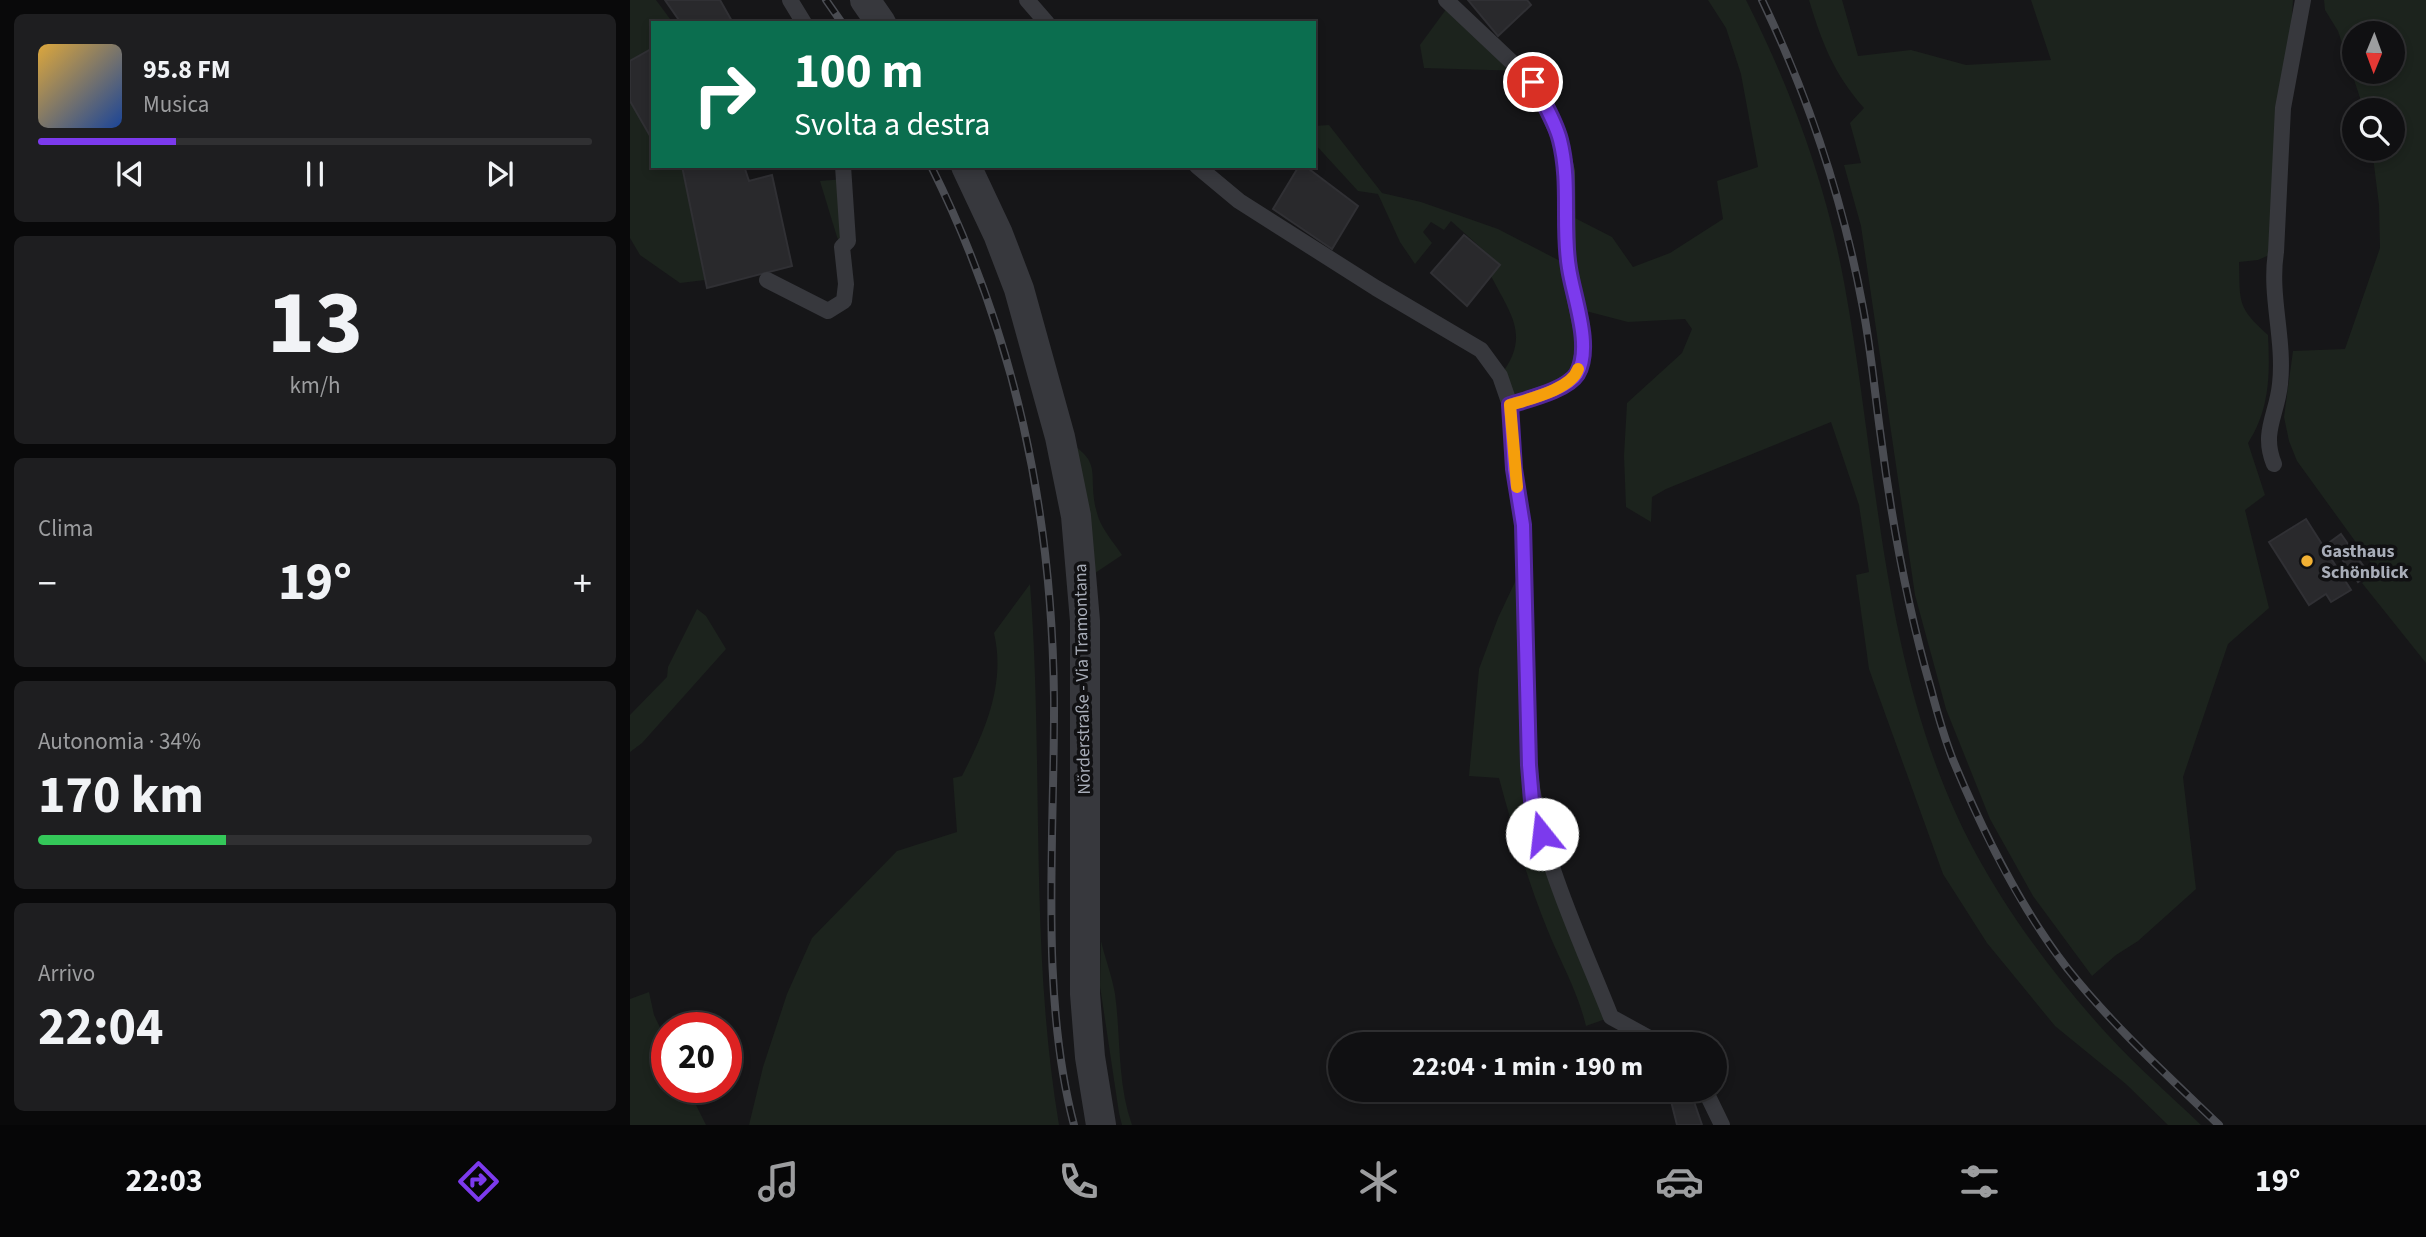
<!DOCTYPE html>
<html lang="it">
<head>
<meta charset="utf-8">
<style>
  :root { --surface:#101012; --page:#1e1e20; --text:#f1f3f6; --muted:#9c9d9f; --line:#303032; --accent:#7c3aed }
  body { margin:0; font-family:"Source Sans 3",sans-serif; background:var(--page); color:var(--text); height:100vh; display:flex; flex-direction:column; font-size:26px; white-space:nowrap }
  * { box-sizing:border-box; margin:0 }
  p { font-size:23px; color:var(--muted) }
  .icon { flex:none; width:38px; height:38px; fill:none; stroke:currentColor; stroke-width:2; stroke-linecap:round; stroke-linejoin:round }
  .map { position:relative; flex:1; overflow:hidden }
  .details { display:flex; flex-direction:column; gap:14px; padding:14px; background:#09090a; width:630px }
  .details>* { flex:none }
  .guide { position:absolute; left:21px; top:21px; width:665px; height:147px; border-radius:0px; box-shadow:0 4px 10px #0003,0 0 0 2px var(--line); background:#0b6e4f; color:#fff; overflow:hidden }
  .needle { width:46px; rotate:181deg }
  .fabs { position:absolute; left:1712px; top:21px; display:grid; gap:14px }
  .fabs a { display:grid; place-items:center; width:63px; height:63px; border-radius:50%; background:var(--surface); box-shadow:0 4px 10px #0003,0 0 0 2px var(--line); font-size:35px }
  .speed { position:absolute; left:21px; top:1012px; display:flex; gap:14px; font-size:35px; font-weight:700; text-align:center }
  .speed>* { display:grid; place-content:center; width:91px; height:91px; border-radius:50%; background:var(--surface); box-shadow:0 4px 10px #0003,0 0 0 2px var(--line); line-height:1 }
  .speed .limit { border:10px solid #d22; background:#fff; color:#111 }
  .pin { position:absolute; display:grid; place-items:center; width:60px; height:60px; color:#fff; margin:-30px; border:4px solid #fff; border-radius:50%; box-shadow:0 2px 7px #0007 }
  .me { position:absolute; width:77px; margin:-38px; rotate:344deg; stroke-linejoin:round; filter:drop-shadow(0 0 5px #0008) }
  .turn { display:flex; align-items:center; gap:24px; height:147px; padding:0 28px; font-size:32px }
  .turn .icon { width:91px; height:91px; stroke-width:2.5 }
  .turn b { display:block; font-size:49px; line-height:60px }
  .big { font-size:52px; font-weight:700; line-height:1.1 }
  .details .card { flex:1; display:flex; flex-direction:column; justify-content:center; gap:10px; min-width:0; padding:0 24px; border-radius:10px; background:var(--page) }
  .details .dial { align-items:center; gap:0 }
  .dial b { font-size:91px; line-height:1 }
  .song { display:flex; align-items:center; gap:21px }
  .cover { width:84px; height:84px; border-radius:10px; background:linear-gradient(135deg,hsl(40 70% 55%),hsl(220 70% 35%)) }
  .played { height:7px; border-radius:4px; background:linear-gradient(90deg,var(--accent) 25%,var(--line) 25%) }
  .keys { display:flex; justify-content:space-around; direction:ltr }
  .heat { display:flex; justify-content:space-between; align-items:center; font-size:38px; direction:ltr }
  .charge { height:10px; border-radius:5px; background:linear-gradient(90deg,#34c759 34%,var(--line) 0) }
  .trip { position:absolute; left:698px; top:1032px; width:399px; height:70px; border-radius:35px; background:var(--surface); box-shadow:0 4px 10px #0003,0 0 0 2px var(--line); font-weight:700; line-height:70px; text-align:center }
  .tab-bar { display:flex; height:112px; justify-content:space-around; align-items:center; background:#060607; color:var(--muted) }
  .tab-bar .icon { width:49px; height:49px }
  .tab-bar .current { color:var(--accent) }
  .tab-bar b { font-size:32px; color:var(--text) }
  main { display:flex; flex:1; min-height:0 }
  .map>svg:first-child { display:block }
  .green { fill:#1c231d; fill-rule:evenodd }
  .building { fill:#29292c; stroke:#303034; stroke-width:2 }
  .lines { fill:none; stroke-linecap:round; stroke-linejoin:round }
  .service { stroke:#37383d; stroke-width:16 }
  .minor { stroke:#37383d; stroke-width:30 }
  .rail-casing { stroke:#4a4c52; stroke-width:8 }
  .rail { stroke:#111113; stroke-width:5; stroke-dasharray:16; stroke-linecap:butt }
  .route-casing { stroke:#51269a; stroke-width:18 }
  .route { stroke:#7c3aed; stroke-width:12 }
  .slow { stroke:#f59e0b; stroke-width:12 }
  .poi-dot { fill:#f2b134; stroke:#111113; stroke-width:2.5 }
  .labels { text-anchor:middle; stroke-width:7; stroke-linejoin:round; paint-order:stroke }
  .poi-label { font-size:18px; font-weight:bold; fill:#a8adb8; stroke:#111113; text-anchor:start }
  .street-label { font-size:18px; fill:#a8adb8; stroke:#111113 }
</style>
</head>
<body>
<main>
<section class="details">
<div class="card">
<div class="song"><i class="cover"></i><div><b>95.8 FM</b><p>Musica</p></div></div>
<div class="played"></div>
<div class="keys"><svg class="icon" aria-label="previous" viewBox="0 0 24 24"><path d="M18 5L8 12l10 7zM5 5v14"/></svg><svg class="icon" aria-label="pause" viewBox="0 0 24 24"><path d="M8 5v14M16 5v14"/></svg><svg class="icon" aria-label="next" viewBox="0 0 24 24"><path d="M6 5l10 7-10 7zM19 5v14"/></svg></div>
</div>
<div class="card dial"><b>13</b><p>km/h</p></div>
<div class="card"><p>Clima</p>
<div class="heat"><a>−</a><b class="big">19°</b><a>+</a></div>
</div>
<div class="card"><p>Autonomia · 34%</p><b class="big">170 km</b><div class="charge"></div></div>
<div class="card"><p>Arrivo</p><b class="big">22:04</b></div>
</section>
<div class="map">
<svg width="1796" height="1125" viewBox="0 0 1796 1125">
  <rect width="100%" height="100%" fill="#161618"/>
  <g class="green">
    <polygon points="0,0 26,0 43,23 23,23 23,48 0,61"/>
    <path d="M 1078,0 L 1116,0 C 1161,89 1196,184 1214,282 C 1249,472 1251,678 1345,852 C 1381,918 1426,978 1477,1034 C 1506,1066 1540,1095 1571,1125 L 1538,1125 L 1496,1084 L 1425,1026 L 1357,943 L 1313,874 L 1239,669 L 1226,575 L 1239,572 L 1229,505 L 1201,422 L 1036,489 L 1022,497 L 1021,522 L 996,507 L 994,456 L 997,403 L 1052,353 L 1062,329 L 1055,319 L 998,322 L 948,309 L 947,375 L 880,405 L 870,376 C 901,336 881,315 861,276 L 870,265 L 821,221 L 814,230 L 801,222 L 793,232 L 802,243 L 785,264 L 770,242 L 748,194 L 728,191 L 684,143 L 684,126 L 699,125 L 752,193 L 791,202 L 868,229 L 938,265 L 937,214 L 982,237 L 1003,267 L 1040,253 L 1093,219 L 1087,181 L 1128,167 L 1111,74 L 1096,28 Z"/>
    <path d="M 1179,0 L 1212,0 L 1228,56 L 1281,50 L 1336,65 L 1421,60 L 1401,0 L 1663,0 L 1646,252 L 1628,260 L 1609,262 C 1610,303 1607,307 1638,335 C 1640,374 1640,409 1618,443 L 1635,495 L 1615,510 L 1639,608 L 1598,644 L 1553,777 L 1566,889 L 1508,941 L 1486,955 L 1462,976 L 1403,896 L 1360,819 L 1316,709 L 1285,595 L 1231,226 L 1214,165 L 1231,163 L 1220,123 L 1234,108 C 1204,74 1192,43 1179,0 Z"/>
    <path d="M 1694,0 L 1796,0 L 1796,663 L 1732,583 L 1746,570 L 1667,461 L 1659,441 L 1654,417 L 1663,351 L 1715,349 L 1750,248 L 1749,205 L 1742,149 L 1762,149 L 1762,110 L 1734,110 L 1708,31 L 1695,10 ZM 1724,33 L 1762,33 L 1762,72 L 1724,72 Z"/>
    <polygon points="820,4 892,71 794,68 790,45"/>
    <polygon points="0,101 23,141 23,166 52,166 75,280 50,283 10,255 0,238"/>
    <polygon points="214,179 212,247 207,237 190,181"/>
    <path d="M 430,437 C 477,463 456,471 467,513 C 470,527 484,543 492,555 L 453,581 Z"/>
    <path d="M 894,563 L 902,801 L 981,1017 L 956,1026 C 948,992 931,963 918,931 C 898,882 883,830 869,778 L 839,776 L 849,669 L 868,618 Z"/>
    <path d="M 400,584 C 414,764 399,946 429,1125 L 119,1125 L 133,1067 L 157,994 L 182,938 L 267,851 L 327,832 L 323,778 L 332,776 C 355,731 376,684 364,633 Z"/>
    <polygon points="67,609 76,616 96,649 12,743 0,752 0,715 37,677 38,667"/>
    <path d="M 471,941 C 475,958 482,976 485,994 C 491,1038 487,1082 502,1125 L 492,1125 L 489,1113 L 470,986 Z"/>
    <polygon points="19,992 24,1015 37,1042 37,1087 57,1087 76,1125 0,1125 0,999"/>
  </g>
  <g class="building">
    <polygon points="35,0 90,0 103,23 51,23"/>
    <polygon points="838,0 897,0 901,5 868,36"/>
    <polygon points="23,48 23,141 0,101 0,61"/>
    <polygon points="52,166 114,166 119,181 142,175 162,266 77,288"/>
    <polygon points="669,166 675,166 728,206 702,249 643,209"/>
    <polygon points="834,235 870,265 837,306 801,273"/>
    <polygon points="1676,519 1721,590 1701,602 1696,594 1679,605 1639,542"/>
    <polygon points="1711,534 1739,574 1728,582 1700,542"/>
    <polygon points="1050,1090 1060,1090 1072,1125 1047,1125 1039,1093"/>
  </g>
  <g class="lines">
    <g class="service">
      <polyline points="160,0 174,23"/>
      <polyline points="397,0 417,23"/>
      <polyline points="816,0 903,82 929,136 937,172 938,265 952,333 952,355 947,375 927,389 880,405"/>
      <path d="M 567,166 L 609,201 L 746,288 L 851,350 L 870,376 L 880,405 L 884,469 L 893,525 L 899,765 C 908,853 949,936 981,1017 L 1032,1045"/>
      <polyline points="137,280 198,311 214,301 216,284 212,247 218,241 213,166"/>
      <path d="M 1644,464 C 1631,432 1647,415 1650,384 C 1655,339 1639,296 1646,252 L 1653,108 L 1673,0"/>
      <polyline points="1075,1090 1092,1125"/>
    </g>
    <g class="minor">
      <polyline points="235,0 251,23"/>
      <polyline points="336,166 368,234 389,289 430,437 446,516 455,621 455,994 460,1057 471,1125"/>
    </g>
    <g class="rail-casing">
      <g id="rail">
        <polyline points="196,0 212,23"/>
        <path d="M 1132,0 C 1179,98 1213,200 1233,308 C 1241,350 1245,395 1251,438 C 1262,523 1277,606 1301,689 C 1307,712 1314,737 1323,760 C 1353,832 1389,906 1437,968 C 1482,1025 1537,1075 1589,1125"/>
        <path d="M 301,166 C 385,335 422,510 424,698 C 425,834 409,993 444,1125"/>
      </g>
    </g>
    <use href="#rail" class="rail"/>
  </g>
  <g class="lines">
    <g class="route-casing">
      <path id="route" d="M 903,82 C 912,100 925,120 930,140 C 941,183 932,226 939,268 C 943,296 963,347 947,374 C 937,390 898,399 880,405 L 884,469 L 893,525 L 899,765 L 902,801 L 912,834"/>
    </g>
    <use href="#route" class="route"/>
    <path class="slow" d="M 887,487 L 880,405 C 899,399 942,389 948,369"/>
  </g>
  <circle class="poi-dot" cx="1677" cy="561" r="7"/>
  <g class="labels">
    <g class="poi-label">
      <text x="1691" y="557">Gasthaus<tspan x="1691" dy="21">Schönblick</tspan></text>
    </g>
    <g class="street-label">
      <text transform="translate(452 679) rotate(-91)" y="6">Nörderstraße - Via Tramontana</text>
    </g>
  </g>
</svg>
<div class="fabs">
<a><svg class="needle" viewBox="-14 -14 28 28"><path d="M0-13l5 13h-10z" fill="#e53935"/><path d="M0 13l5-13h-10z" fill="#9c9d9f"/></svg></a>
<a><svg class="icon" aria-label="search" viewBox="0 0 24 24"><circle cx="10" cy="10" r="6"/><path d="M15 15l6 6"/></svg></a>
</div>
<div class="speed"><div class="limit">20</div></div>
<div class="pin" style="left:903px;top:82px;background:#d93025"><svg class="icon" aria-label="arrive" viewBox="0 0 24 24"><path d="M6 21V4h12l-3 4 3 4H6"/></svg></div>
<svg class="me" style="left:912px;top:834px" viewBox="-20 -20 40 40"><circle r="19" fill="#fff"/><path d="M0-13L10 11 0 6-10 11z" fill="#7c3aed"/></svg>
<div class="trip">22:04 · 1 min · 190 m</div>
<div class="guide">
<div class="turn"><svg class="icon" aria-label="right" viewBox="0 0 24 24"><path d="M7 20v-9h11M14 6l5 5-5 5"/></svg><div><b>100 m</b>Svolta a destra</div></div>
</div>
</div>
</main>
<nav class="tab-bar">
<b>22:03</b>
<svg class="icon current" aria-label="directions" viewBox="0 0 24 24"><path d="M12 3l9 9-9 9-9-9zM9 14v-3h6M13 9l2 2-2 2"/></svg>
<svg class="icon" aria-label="music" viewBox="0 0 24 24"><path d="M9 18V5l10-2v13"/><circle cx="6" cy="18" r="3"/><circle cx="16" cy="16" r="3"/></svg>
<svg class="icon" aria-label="phone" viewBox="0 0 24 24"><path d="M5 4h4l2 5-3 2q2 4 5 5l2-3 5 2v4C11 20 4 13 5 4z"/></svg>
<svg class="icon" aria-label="climate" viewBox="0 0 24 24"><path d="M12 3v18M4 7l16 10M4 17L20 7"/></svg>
<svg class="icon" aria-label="car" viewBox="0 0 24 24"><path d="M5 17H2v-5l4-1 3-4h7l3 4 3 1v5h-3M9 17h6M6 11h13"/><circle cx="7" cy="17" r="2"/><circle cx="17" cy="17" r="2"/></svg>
<svg class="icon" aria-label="filters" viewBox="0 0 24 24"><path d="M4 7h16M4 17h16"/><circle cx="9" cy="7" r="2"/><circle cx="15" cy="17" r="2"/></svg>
<b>19°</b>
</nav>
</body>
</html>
